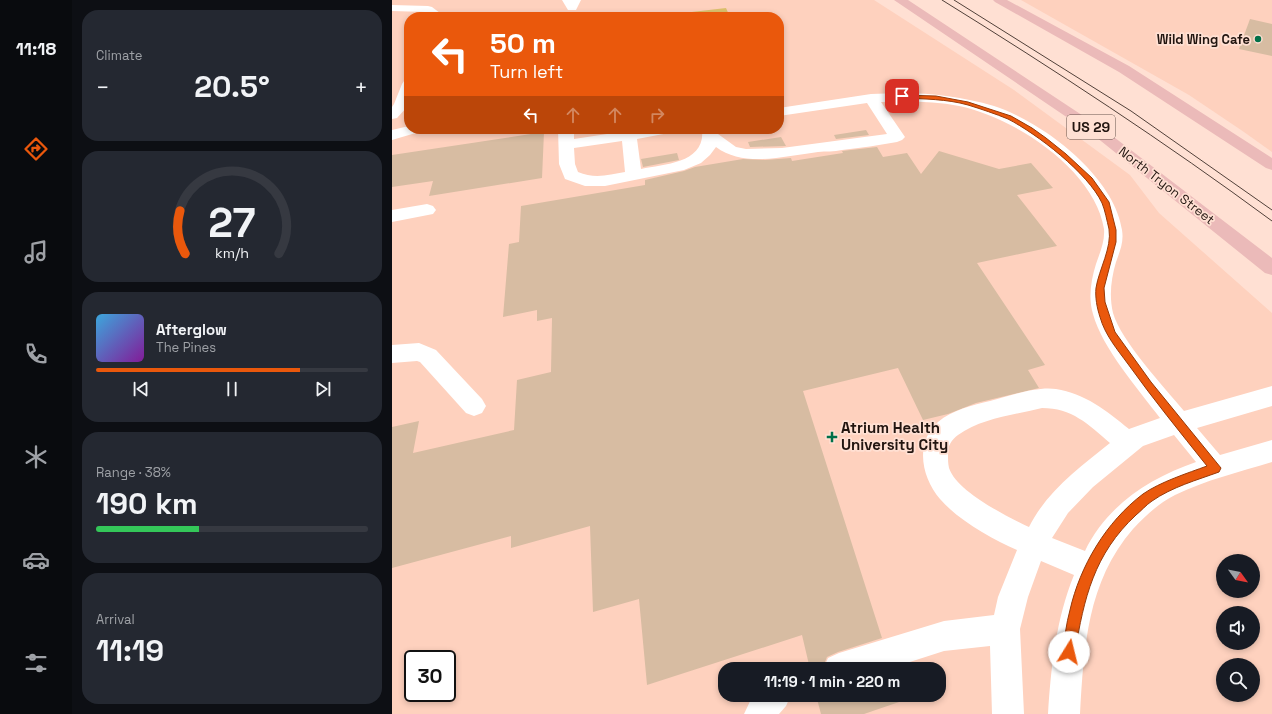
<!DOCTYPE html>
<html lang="en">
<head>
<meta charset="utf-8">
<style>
  :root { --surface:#171b24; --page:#242831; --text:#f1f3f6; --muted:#9ea1a6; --line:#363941; --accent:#ea580c }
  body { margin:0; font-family:"Space Grotesk",sans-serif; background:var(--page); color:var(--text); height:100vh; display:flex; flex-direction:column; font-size:15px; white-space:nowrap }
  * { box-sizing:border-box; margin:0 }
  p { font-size:13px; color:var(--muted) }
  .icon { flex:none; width:22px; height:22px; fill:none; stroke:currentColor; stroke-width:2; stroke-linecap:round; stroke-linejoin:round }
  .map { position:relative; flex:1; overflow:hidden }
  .drawer { display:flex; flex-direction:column; gap:10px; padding:10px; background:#0d0f14; width:320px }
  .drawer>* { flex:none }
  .banner { position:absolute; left:12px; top:12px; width:380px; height:122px; border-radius:16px; box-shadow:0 2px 6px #0003; background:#ea580c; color:#fff; overflow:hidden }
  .needle { width:26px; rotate:123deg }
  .buttons { position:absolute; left:824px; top:554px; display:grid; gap:8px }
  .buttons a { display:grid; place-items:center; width:44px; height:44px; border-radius:50%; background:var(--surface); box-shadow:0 2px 6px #0003; font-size:20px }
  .speed { position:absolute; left:12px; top:650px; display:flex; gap:8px; font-size:20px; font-weight:700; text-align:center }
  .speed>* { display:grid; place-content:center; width:52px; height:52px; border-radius:50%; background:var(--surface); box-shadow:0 2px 6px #0003; line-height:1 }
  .speed .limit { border:2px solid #111; border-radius:6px; background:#fff; color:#111 }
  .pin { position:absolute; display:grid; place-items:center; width:34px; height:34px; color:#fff; margin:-17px; border-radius:8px; box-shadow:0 2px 6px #0006 }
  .me { position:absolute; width:44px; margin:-22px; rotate:9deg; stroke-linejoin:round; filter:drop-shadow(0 0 3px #0008) }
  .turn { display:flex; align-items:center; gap:14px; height:84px; padding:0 20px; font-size:18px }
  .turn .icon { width:52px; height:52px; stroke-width:2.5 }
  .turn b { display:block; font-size:28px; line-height:34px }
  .lanes { display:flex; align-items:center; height:38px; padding:0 20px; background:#0003; justify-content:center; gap:20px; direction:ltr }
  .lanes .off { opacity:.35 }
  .big { font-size:30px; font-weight:700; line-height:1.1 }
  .drawer .tile { flex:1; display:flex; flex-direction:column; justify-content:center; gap:6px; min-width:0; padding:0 14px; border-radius:16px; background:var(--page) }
  .drawer .dial { align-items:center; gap:0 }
  .dial svg { height:104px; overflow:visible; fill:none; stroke:var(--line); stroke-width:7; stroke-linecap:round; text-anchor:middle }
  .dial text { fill:var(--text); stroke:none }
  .song { display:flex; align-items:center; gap:12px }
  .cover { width:48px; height:48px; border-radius:6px; background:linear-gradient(135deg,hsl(200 70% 55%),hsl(290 70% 35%)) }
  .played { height:4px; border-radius:2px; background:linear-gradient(90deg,var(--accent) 75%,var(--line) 75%) }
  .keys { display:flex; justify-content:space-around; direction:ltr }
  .heat { display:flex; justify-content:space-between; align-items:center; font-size:22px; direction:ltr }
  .charge { height:6px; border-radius:3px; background:linear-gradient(90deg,#34c759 38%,var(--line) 0) }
  .trip { position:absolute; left:326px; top:662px; width:228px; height:40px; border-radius:16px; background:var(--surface); box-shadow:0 2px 6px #0003; font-weight:700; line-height:40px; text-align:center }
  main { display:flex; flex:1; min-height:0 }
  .menu { display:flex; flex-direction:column; width:72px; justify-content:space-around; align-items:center; background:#090b0e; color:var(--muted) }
  .menu .icon { width:28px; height:28px }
  .menu .active { color:var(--accent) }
  .menu b { font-size:18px; color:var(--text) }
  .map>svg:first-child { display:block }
  .built { fill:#fed1be; fill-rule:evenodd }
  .green { fill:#ddc16d }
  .building { fill:#d7bca2 }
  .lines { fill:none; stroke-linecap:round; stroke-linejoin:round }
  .minor { fill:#fff; fill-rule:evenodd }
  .major { fill:#ebbab9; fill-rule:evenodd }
  .tram { stroke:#514039; stroke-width:1 }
  .route { fill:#ea580c; stroke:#983908 }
  .poi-dot { fill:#007049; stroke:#ffe0d3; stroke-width:1.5 }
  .labels { text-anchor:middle; stroke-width:3.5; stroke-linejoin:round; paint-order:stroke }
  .far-poi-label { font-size:13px; font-weight:bold; fill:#221510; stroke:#ffe0d3; text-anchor:end }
  .far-street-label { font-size:13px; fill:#221510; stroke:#ffe0d3 }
  .shield { fill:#ffe0d3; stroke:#64524a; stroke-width:1 }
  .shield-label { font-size:14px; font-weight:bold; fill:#221510 }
  .poi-label { font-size:15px; font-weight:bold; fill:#221510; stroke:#ffe0d3; text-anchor:start }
</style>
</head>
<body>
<main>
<nav class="menu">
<b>11:18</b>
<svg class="icon active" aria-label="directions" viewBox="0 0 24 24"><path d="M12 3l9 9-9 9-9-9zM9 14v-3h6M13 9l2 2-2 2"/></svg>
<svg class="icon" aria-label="music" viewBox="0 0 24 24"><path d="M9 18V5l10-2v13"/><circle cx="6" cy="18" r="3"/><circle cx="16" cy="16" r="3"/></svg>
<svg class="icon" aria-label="phone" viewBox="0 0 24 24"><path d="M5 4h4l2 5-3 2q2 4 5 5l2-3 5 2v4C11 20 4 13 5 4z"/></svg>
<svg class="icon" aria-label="climate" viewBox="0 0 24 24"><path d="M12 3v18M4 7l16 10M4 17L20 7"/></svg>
<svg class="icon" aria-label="car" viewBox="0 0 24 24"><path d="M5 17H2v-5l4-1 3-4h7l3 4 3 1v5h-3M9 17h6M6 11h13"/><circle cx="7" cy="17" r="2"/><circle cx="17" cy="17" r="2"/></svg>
<svg class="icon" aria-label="filters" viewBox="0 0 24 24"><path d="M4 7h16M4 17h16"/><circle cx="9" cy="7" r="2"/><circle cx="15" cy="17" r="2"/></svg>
</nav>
<section class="drawer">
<div class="tile"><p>Climate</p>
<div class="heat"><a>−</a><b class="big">20.5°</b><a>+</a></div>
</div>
<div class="tile dial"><svg viewBox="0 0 100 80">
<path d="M14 69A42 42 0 1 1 86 69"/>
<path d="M14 69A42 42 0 0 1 10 36" stroke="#ea580c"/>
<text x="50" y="56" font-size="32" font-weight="700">27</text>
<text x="50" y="72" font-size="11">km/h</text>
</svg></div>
<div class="tile">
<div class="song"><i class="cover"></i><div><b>Afterglow</b><p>The Pines</p></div></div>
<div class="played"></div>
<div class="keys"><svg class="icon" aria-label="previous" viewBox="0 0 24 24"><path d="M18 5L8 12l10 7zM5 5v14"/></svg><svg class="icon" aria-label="pause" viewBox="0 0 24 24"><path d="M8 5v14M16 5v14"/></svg><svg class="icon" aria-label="next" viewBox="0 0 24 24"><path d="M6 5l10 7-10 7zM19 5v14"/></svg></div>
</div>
<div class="tile"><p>Range · 38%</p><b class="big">190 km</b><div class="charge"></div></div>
<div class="tile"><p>Arrival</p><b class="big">11:19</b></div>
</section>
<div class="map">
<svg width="880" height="714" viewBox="0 0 880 714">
  <rect width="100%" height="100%" fill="#ffe0d3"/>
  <g class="built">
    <path d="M 0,0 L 482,0 L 622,90 L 738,175 L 767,213 L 880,313 L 880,714 L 0,714 ZM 17,17 L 387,17 L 387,129 L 17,129 ZM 831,561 L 861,561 L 861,591 L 831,591 ZM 831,613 L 861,613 L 861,643 L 831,643 ZM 21,659 L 55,659 L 55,693 L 21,693 ZM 831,665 L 861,665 L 861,695 L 831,695 ZM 333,669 L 547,669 L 547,695 L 333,695 Z"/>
    <polygon points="629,0 880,0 880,152 852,132 797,95"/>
  </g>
  <polygon class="green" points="334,8 338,17 257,17"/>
  <g class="building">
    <polygon points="858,19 880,24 880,56 847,49"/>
    <polygon points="474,130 477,135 444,139 442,135"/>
    <polygon points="152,132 150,178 37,196 41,181 0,187 0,155"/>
    <polygon points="389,137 394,146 358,147 356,142"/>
    <polygon points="485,147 491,157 515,153 529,174 547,151 607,169 639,163 661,188 625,195 665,246 585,263 653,365 636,370 647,388 584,403 556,414 531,420 506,368 411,391 490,638 446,652 435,657 430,669 418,669 410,635 255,685 247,599 201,612 198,526 119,548 119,536 0,568 0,427 27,421 21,453 122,430 125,380 159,372 160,318 145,321 145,310 111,317 117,244 127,242 129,206 253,185 253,180 292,171 303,167 351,159 373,160 399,158 400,161 451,153 450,151"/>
    <polygon points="285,153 287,160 251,167 249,159"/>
    <polygon points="424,695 508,695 510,701 472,714 429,714"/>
  </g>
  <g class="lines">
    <g class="minor">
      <polygon points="170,0 189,0 184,10 176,10"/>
      <polygon points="0,5 36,6 40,7 48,13 47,17 35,17 36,14 33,12 0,11"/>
      <polygon points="17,80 16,106 5,118 0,119 0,107 2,104 10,84 12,81"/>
      <path d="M 509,93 C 541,93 571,97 602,106 C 651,122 722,176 730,230 C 732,242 728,251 724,262 C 719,279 717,296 721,313 C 729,341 772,387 792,411 L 880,386 L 880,406 L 805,428 L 828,455 L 880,440 L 880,462 C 847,472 814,480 783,495 C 767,503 753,516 741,529 C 695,582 692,647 688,714 L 656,714 C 659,667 664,619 682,575 L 649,561 L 636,597 L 628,629 L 632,714 L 600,714 L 598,646 L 552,651 L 496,669 L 431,669 L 436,658 L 447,653 L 552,621 L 602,615 L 606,597 L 625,550 C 600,539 566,520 548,499 C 530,478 522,443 546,422 C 560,410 581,405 598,401 C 617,396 645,386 664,389 C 692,393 715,411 737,429 L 768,418 C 747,390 710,348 701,314 C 696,298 699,280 704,264 C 708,252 713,242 712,229 C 703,170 622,117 567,106 C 542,101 515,101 489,102 L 513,137 L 510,140 L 505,142 C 487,145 469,148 450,150 C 442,152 434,151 426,152 C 393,156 352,168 324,147 L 318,155 L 309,163 L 292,170 L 213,186 L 193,186 L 173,179 L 167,164 L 166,129 L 182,129 L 182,139 L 248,129 L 285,129 L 282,132 L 245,139 L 249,169 C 274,164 314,163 310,129 L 326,129 L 326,134 L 344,147 L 354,149 L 390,148 L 495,134 L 475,103 L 387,116 L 387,108 L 479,94 ZM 230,141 L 233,172 C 217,175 202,179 186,172 L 183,164 L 182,148 ZM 650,408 C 680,408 696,424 718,443 C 687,468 655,491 637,527 C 616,517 565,492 557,468 C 556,464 556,459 556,456 C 555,447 559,440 566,435 C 590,418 622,415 650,408 ZM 782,435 L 804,462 C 758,478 715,505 693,551 L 660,538 L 676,513 L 701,487 L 751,446 Z"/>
      <polygon points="17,126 17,129 30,129 27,132 0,140 0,130"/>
      <polygon points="35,204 41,206 44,210 41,214 0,222 0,210"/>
      <polygon points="27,343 44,350 90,399 94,406 90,413 82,416 74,413 28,362 25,361 0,363 0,345"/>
      <polygon points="361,695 399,695 394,706 387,714 352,714"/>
    </g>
    <g class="major">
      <polygon points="502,0 516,0 714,131 880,258 880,275 873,273 704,137"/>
      <polygon points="601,0 615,0 737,66 880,158 880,170 874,168 727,72 603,2"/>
    </g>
    <g class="tram">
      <path d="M 550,0 C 663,70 773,142 880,221"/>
      <polyline points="562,0 739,111 880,210"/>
    </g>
  </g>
  <path class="route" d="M 508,95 L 544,96 L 576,102 L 619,116 L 640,128 L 654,138 L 674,154 L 700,178 L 717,202 L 724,230 L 724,242 L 712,288 L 713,302 L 723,332 L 759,382 L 829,468 L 827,472 C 805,480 780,487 760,501 C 754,505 749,511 744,515 C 702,554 692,598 683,652 L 681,657 L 677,659 L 672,657 L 670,652 C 673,638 674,624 678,610 C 688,566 714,522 751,494 C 768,482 796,473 815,466 C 788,432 761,399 736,364 C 725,349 713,335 708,317 C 705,308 703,297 704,288 C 707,269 720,248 717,229 C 715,221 713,210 710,203 C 696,173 645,134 616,119 C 604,114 589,109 576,105 C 555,99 532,99 510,98 L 507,96 Z"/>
  <g class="poi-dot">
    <circle cx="866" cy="39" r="4"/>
    <path d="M438 431h4v4h4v4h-4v4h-4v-4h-4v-4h4z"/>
  </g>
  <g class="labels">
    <g class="far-poi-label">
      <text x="858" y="44">Wild Wing Cafe</text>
    </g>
    <g class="far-street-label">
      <text transform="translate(775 185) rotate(38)" y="5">North Tryon Street</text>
    </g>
    <rect class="shield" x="675" y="115" width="48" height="24" rx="3"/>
    <g class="shield-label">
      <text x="699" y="132">US 29</text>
    </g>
    <g class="poi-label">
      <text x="449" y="433">Atrium Health<tspan x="449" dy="17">University City</tspan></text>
    </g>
  </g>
</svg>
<div class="buttons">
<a><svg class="needle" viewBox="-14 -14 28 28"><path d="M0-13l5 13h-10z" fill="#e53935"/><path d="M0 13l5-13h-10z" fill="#9ea1a6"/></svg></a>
<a><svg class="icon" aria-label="sound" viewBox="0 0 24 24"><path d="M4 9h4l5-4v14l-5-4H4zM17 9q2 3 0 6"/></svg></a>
<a><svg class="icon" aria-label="search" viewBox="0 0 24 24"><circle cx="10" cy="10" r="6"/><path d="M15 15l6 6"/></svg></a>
</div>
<div class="speed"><div class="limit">30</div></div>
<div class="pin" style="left:510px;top:96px;background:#d93025"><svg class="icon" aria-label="arrive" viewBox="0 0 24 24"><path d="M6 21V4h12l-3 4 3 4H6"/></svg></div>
<svg class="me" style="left:677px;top:652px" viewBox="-20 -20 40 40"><circle r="19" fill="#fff"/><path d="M0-13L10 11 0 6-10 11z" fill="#ea580c"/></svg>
<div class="trip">11:19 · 1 min · 220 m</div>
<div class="banner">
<div class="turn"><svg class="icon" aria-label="left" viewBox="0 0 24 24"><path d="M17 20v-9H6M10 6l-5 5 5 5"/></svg><div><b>50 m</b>Turn left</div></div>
<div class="lanes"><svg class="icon" aria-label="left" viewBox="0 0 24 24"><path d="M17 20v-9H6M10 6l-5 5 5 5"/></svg><svg class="icon off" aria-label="ahead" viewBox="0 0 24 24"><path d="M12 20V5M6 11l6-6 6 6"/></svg><svg class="icon off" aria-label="ahead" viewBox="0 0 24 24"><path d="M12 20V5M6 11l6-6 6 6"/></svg><svg class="icon off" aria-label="right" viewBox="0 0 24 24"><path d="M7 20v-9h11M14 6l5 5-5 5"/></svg></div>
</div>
</div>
</main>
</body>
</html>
